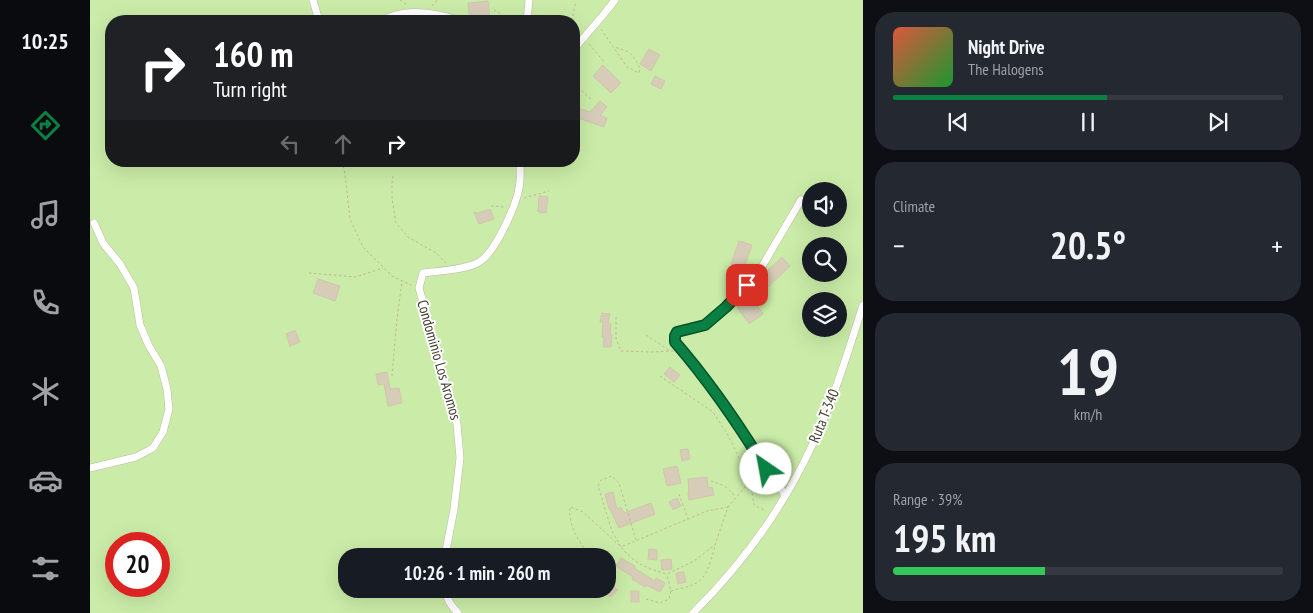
<!DOCTYPE html>
<html lang="en">
<head>
<meta charset="utf-8">
<style>
  :root { --surface:#171b24; --page:#242831; --text:#f1f3f6; --muted:#9ea1a6; --line:#363941; --accent:#0b8043 }
  body { margin:0; font-family:"PT Sans Narrow",sans-serif; background:var(--page); color:var(--text); height:100vh; display:flex; flex-direction:column; font-size:19px; white-space:nowrap }
  * { box-sizing:border-box; margin:0 }
  p { font-size:16px; color:var(--muted) }
  .icon { flex:none; width:28px; height:28px; fill:none; stroke:currentColor; stroke-width:2; stroke-linecap:round; stroke-linejoin:round }
  .map { position:relative; flex:1; overflow:hidden }
  .panel { display:flex; flex-direction:column; gap:12px; padding:12px; background:#0d0f14; width:450px }
  .panel>* { flex:none }
  .hud { position:absolute; left:15px; top:15px; width:475px; height:152px; border-radius:20px; box-shadow:0 5px 20px #0002; background:#202124; color:#fff; overflow:hidden }
  .buttons { position:absolute; left:712px; top:182px; display:grid; gap:10px }
  .buttons a { display:grid; place-items:center; width:45px; height:45px; border-radius:50%; background:var(--surface); box-shadow:0 5px 20px #0002; font-size:25px }
  .speed { position:absolute; left:15px; top:532px; display:flex; gap:10px; font-size:25px; font-weight:700; text-align:center }
  .speed>* { display:grid; place-content:center; width:65px; height:65px; border-radius:50%; background:var(--surface); box-shadow:0 5px 20px #0002; line-height:1 }
  .speed .limit { border:8px solid #d22; background:#fff; color:#111 }
  .pin { position:absolute; display:grid; place-items:center; width:42px; height:42px; color:#fff; margin:-21px; border-radius:10px; box-shadow:0 2px 8px #0006 }
  .me { position:absolute; width:55px; margin:-28px; rotate:327deg; stroke-linejoin:round; filter:drop-shadow(0 0 4px #0008) }
  .turn { display:flex; align-items:center; gap:18px; height:105px; padding:0 25px; font-size:22px }
  .turn .icon { width:65px; height:65px; stroke-width:2.5 }
  .turn b { display:block; font-size:35px; line-height:42px }
  .lanes { display:flex; align-items:center; height:48px; padding:0 25px; background:#0003; justify-content:center; gap:25px; direction:ltr }
  .lanes .off { opacity:.35 }
  .big { font-size:38px; font-weight:800; line-height:1.1 }
  .panel .card { flex:1; display:flex; flex-direction:column; justify-content:center; gap:8px; min-width:0; padding:0 18px; border-radius:20px; background:var(--page) }
  .panel .dial { align-items:center; gap:0 }
  .dial b { font-size:65px; line-height:1 }
  .song { display:flex; align-items:center; gap:15px }
  .cover { width:60px; height:60px; border-radius:8px; background:linear-gradient(135deg,hsl(10 70% 55%),hsl(130 70% 35%)) }
  .played { height:5px; border-radius:2px; background:linear-gradient(90deg,var(--accent) 55%,var(--line) 55%) }
  .keys { display:flex; justify-content:space-around; direction:ltr }
  .heat { display:flex; justify-content:space-between; align-items:center; font-size:28px; direction:ltr }
  .charge { height:8px; border-radius:4px; background:linear-gradient(90deg,#34c759 39%,var(--line) 0) }
  .trip { position:absolute; left:248px; top:548px; width:278px; height:50px; border-radius:20px; background:var(--surface); box-shadow:0 5px 20px #0002; font-weight:800; line-height:50px; text-align:center }
  main { display:flex; flex:1; min-height:0 }
  .dock { display:flex; flex-direction:column; width:90px; justify-content:space-around; align-items:center; background:#090b0e; color:var(--muted) }
  .dock .icon { width:35px; height:35px }
  .dock .active { color:var(--accent) }
  .dock b { font-size:22px; color:var(--text) }
  .map>svg:first-child { display:block }
  .green { fill:#caeca8; fill-rule:evenodd }
  .building { fill:#d6ccb8; stroke:#d2c5ab }
  .lines { fill:none; stroke-linecap:round; stroke-linejoin:round }
  .minor-casing { stroke:#c0b8a6; stroke-width:8 }
  .path { stroke:#c3b695; stroke-width:1; stroke-dasharray:2.5 2.5; stroke-linecap:butt }
  .minor { stroke:#fff; stroke-width:7 }
  .route-casing { stroke:#07532c; stroke-width:12 }
  .route { stroke:#0b8043; stroke-width:9 }
  .labels { text-anchor:middle; stroke-width:4; stroke-linejoin:round; paint-order:stroke }
  .street-label { font-size:15px; fill:#464033; stroke:#fff }
</style>
</head>
<body>
<main>
<nav class="dock">
<b>10:25</b>
<svg class="icon active" aria-label="directions" viewBox="0 0 24 24"><path d="M12 3l9 9-9 9-9-9zM9 14v-3h6M13 9l2 2-2 2"/></svg>
<svg class="icon" aria-label="music" viewBox="0 0 24 24"><path d="M9 18V5l10-2v13"/><circle cx="6" cy="18" r="3"/><circle cx="16" cy="16" r="3"/></svg>
<svg class="icon" aria-label="phone" viewBox="0 0 24 24"><path d="M5 4h4l2 5-3 2q2 4 5 5l2-3 5 2v4C11 20 4 13 5 4z"/></svg>
<svg class="icon" aria-label="climate" viewBox="0 0 24 24"><path d="M12 3v18M4 7l16 10M4 17L20 7"/></svg>
<svg class="icon" aria-label="car" viewBox="0 0 24 24"><path d="M5 17H2v-5l4-1 3-4h7l3 4 3 1v5h-3M9 17h6M6 11h13"/><circle cx="7" cy="17" r="2"/><circle cx="17" cy="17" r="2"/></svg>
<svg class="icon" aria-label="filters" viewBox="0 0 24 24"><path d="M4 7h16M4 17h16"/><circle cx="9" cy="7" r="2"/><circle cx="15" cy="17" r="2"/></svg>
</nav>
<div class="map">
<svg width="773" height="613" viewBox="0 0 773 613">
  <rect width="100%" height="100%" fill="#f4f0e4"/>
  <path class="green" d="M 0,0 L 773,0 L 773,613 L 0,613 ZM 21,21 L 484,21 L 484,161 L 21,161 ZM 721,191 L 749,191 L 749,219 L 721,219 ZM 721,246 L 749,246 L 749,274 L 721,274 ZM 721,301 L 749,301 L 749,329 L 721,329 ZM 26,544 L 69,544 L 69,586 L 26,586 ZM 256,556 L 516,556 L 516,589 L 256,589 Z"/>
  <g class="building">
    <polygon points="398,1 400,19 380,21 378,3"/>
    <polygon points="559,49 570,55 561,71 550,64"/>
    <polygon points="513,65 531,83 521,93 503,76"/>
    <polygon points="565,76 575,81 571,89 561,84"/>
    <polygon points="510,101 517,107 510,115 517,118 514,127 485,117 488,108 500,112"/>
    <polygon points="449,196 458,197 456,213 448,212"/>
    <polygon points="400,209 404,219 389,224 384,212 388,213"/>
    <polygon points="649,241 662,245 654,268 641,264"/>
    <polygon points="692,257 700,266 678,287 671,279 673,275"/>
    <polygon points="228,279 250,286 245,301 223,293"/>
    <polygon points="661,297 673,314 659,324 647,307"/>
    <polygon points="512,313 520,314 518,323 521,324 520,335 522,335 521,347 513,347 514,337 512,337 513,322 510,322"/>
    <polygon points="205,330 210,342 200,346 196,334"/>
    <polygon points="580,367 590,375 584,382 574,374"/>
    <polygon points="297,372 300,389 309,388 312,403 298,406 294,384 288,385 286,374"/>
    <polygon points="598,449 600,459 592,461 590,450"/>
    <polygon points="587,466 591,483 577,486 573,469"/>
    <polygon points="617,477 618,488 622,487 624,495 599,500 598,492 599,492 598,479"/>
    <polygon points="523,492 527,509 531,507 534,513 561,503 565,514 529,528 520,509 519,509 515,494"/>
    <polygon points="587,498 591,506 583,510 579,502"/>
    <polygon points="559,549 567,550 567,560 558,559"/>
    <polygon points="531,558 545,566 544,568 565,581 566,578 575,583 570,592 556,585 555,587 542,579 543,577 526,566"/>
    <polygon points="581,559 582,569 572,570 571,560"/>
    <polygon points="594,572 596,582 588,584 586,573"/>
    <polygon points="516,578 528,590 520,597 512,589 516,589"/>
    <rect x="541" y="591" width="8" height="11"/>
  </g>
  <g class="lines">
    <g class="minor-casing">
      <g id="minor">
        <polyline points="223,0 229,21"/>
        <path d="M 291,21 C 296,19 301,16 306,15 C 323,10 351,13 368,21"/>
        <polyline points="437,21 439,0"/>
        <polyline points="484,49 514,14 525,0"/>
        <polyline points="0,468 46,457 63,448 73,432 79,409 77,389 71,366 59,346 50,325 44,288 30,264 13,243 4,223"/>
        <polyline points="695,495 659,441 603,363 585,342 585,336 587,332 615,325 636,307 667,275 711,200"/>
        <path d="M 355,556 L 364,509 L 370,458 L 367,424 L 329,288 L 333,273 C 348,271 376,270 389,262 C 405,253 426,206 429,188 C 431,180 430,170 430,161"/>
        <path d="M 355,589 C 356,598 361,606 368,613"/>
        <path d="M 603,613 C 660,557 705,490 735,416 C 750,380 761,342 773,305"/>
      </g>
    </g>
    <g class="path">
      <polyline points="310,0 317,5"/>
      <polyline points="342,6 347,0 349,0"/>
      <polyline points="404,10 423,21"/>
      <polyline points="483,21 483,14 486,1"/>
      <polyline points="484,24 485,30 487,34"/>
      <path d="M 511,29 L 537,67 L 549,73 L 550,69 C 542,53 542,52 524,47"/>
      <polyline points="499,44 515,63"/>
      <polyline points="484,84 502,100"/>
      <polyline points="252,161 255,174 260,219 273,247 302,276 323,286"/>
      <polyline points="303,176 302,183 302,198 306,223 318,237 346,253 356,263"/>
      <polyline points="434,198 459,191"/>
      <polyline points="401,206 416,207"/>
      <polyline points="219,273 266,277 293,268"/>
      <polyline points="526,317 526,339 531,351 561,352 584,351"/>
      <polyline points="556,335 580,351"/>
      <polyline points="302,376 307,319 312,281"/>
      <polyline points="570,376 623,412 638,435 660,481 664,505 676,511"/>
      <path d="M 621,481 C 631,484 639,487 645,497"/>
      <polyline points="589,494 598,519"/>
      <path d="M 638,507 L 617,511 L 531,547 C 545,564 556,568 577,574 L 604,561 L 625,545 L 638,507 L 660,481"/>
      <path d="M 499,556 C 489,541 478,526 480,507 L 493,512 L 531,547 L 522,531 L 508,486 L 511,480 L 522,476 L 529,483 L 546,540"/>
      <path d="M 581,591 C 590,588 601,587 608,582 C 618,575 622,557 625,546"/>
      <polyline points="556,599 570,603 579,599 581,591 577,575"/>
    </g>
    <use href="#minor" class="minor"/>
  </g>
  <g class="lines">
    <g class="route-casing">
      <path id="route" d="M 657,285 L 636,307 L 615,325 L 587,332 L 585,336 L 585,342 C 619,381 649,425 676,469"/>
    </g>
    <use href="#route" class="route"/>
  </g>
  <g class="labels">
    <g class="street-label">
      <text transform="translate(349 360) rotate(74)" y="5">Condominio Los Aromos</text>
      <text transform="translate(734 416) rotate(-68)" y="5">Ruta T-340</text>
    </g>
  </g>
</svg>
<div class="buttons">
<a><svg class="icon" aria-label="sound" viewBox="0 0 24 24"><path d="M4 9h4l5-4v14l-5-4H4zM17 9q2 3 0 6"/></svg></a>
<a><svg class="icon" aria-label="search" viewBox="0 0 24 24"><circle cx="10" cy="10" r="6"/><path d="M15 15l6 6"/></svg></a>
<a><svg class="icon" aria-label="layers" viewBox="0 0 24 24"><path d="M12 4l9 5-9 5-9-5zM3 14l9 5 9-5"/></svg></a>
</div>
<div class="speed"><div class="limit">20</div></div>
<div class="pin" style="left:657px;top:285px;background:#d93025"><svg class="icon" aria-label="arrive" viewBox="0 0 24 24"><path d="M6 21V4h12l-3 4 3 4H6"/></svg></div>
<svg class="me" style="left:676px;top:469px" viewBox="-20 -20 40 40"><circle r="19" fill="#fff"/><path d="M0-13L10 11 0 6-10 11z" fill="#0b8043"/></svg>
<div class="trip">10:26 · 1 min · 260 m</div>
<div class="hud">
<div class="turn"><svg class="icon" aria-label="right" viewBox="0 0 24 24"><path d="M7 20v-9h11M14 6l5 5-5 5"/></svg><div><b>160 m</b>Turn right</div></div>
<div class="lanes"><svg class="icon off" aria-label="left" viewBox="0 0 24 24"><path d="M17 20v-9H6M10 6l-5 5 5 5"/></svg><svg class="icon off" aria-label="ahead" viewBox="0 0 24 24"><path d="M12 20V5M6 11l6-6 6 6"/></svg><svg class="icon" aria-label="right" viewBox="0 0 24 24"><path d="M7 20v-9h11M14 6l5 5-5 5"/></svg></div>
</div>
</div>
<section class="panel">
<div class="card">
<div class="song"><i class="cover"></i><div><b>Night Drive</b><p>The Halogens</p></div></div>
<div class="played"></div>
<div class="keys"><svg class="icon" aria-label="previous" viewBox="0 0 24 24"><path d="M18 5L8 12l10 7zM5 5v14"/></svg><svg class="icon" aria-label="pause" viewBox="0 0 24 24"><path d="M8 5v14M16 5v14"/></svg><svg class="icon" aria-label="next" viewBox="0 0 24 24"><path d="M6 5l10 7-10 7zM19 5v14"/></svg></div>
</div>
<div class="card"><p>Climate</p>
<div class="heat"><a>−</a><b class="big">20.5°</b><a>+</a></div>
</div>
<div class="card dial"><b>19</b><p>km/h</p></div>
<div class="card"><p>Range · 39%</p><b class="big">195 km</b><div class="charge"></div></div>
</section>
</main>
</body>
</html>
